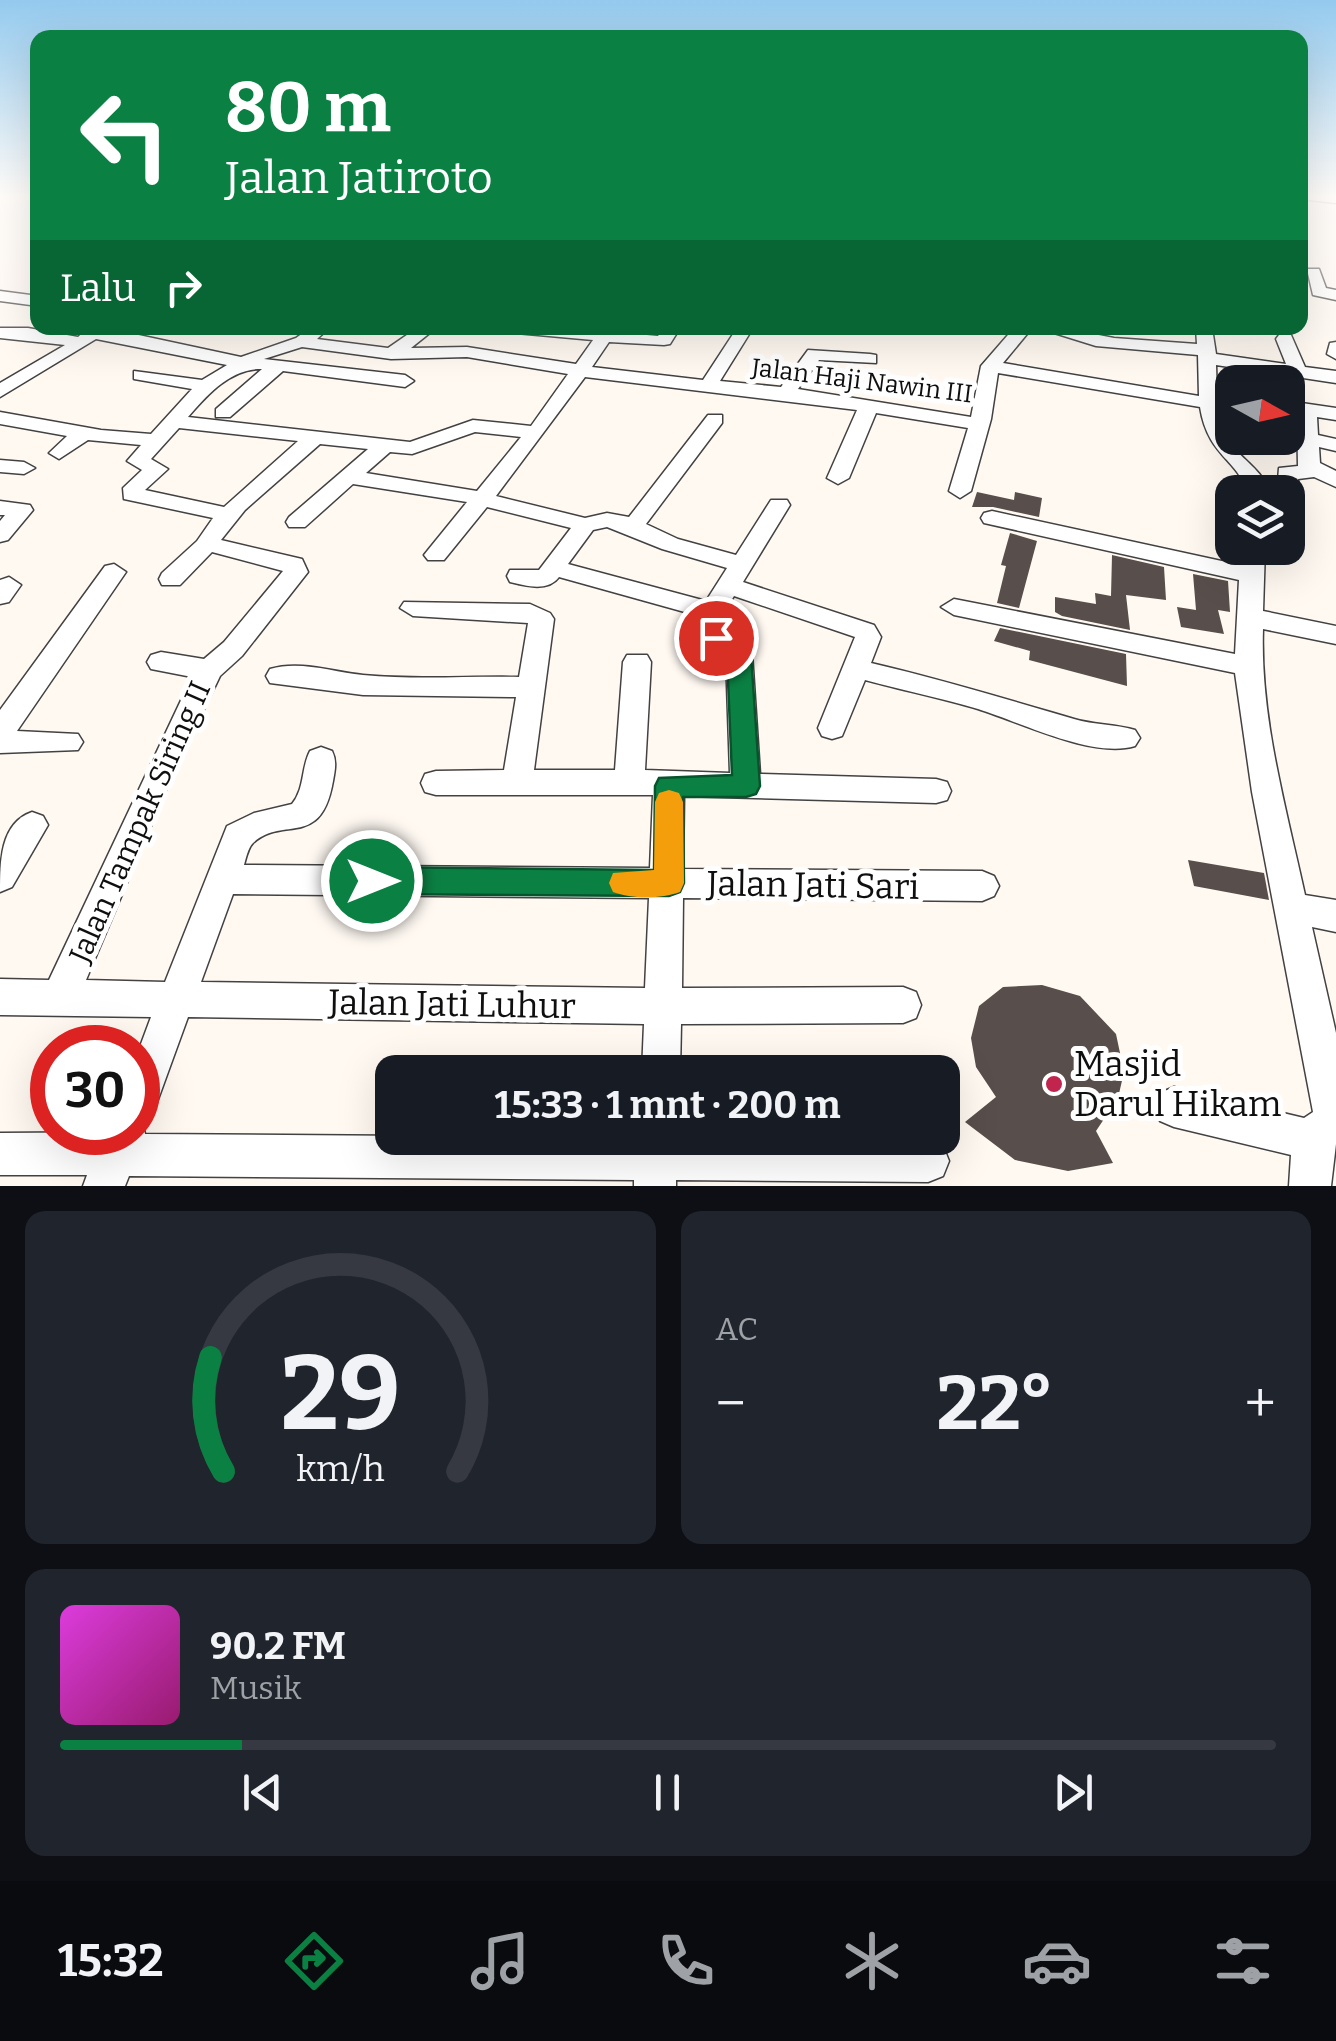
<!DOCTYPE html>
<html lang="id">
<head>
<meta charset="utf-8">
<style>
  :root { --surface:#171b24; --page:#20242c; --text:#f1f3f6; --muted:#9ea1a6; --line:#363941; --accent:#0b8043 }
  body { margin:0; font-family:Bitter,serif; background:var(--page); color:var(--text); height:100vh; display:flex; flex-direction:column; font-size:38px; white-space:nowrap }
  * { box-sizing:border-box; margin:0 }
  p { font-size:32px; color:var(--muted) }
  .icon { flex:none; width:55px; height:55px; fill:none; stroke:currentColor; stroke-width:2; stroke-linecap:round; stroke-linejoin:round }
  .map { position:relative; height:1186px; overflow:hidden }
  .panel { display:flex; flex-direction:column; gap:25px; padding:25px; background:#0d0f14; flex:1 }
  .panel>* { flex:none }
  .top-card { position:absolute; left:30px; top:30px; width:1278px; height:305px; border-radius:20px; box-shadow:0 10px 40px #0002; background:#0b8043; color:#fff; overflow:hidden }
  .needle { width:65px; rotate:98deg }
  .controls { position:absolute; left:1215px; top:365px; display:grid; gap:20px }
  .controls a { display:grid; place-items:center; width:90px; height:90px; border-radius:20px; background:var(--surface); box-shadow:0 10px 40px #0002; font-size:50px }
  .speed { position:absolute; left:30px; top:1025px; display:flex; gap:20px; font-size:50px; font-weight:700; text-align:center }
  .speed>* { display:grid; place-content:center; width:130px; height:130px; border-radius:50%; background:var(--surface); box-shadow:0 10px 40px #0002; line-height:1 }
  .speed .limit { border:15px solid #d22; background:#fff; color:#111 }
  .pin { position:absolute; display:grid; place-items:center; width:85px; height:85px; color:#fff; margin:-42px; border:5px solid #fff; border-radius:50%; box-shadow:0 2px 10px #0007 }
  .me { position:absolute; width:110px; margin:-55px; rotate:90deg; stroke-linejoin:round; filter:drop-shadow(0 0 8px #0008) }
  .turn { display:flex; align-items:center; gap:35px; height:210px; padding:0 30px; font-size:45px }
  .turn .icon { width:130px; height:130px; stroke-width:2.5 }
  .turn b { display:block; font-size:70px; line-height:85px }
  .then { display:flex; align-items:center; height:95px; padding:0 30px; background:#0003; gap:20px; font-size:38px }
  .big { font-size:75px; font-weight:700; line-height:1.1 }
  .panel .tile { flex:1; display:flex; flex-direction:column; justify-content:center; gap:15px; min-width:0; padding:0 35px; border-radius:20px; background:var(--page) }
  .panel .dial { align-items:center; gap:0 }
  .dial svg { height:260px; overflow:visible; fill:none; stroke:var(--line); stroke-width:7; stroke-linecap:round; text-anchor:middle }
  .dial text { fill:var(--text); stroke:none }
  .song { display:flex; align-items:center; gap:30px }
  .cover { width:120px; height:120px; border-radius:15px; background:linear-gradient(135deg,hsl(300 70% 55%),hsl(320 70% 35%)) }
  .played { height:10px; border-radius:5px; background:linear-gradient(90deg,var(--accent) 15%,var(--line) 15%) }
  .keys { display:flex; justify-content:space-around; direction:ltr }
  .heat { display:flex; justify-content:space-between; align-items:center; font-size:55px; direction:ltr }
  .panel .tiles { flex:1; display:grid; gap:25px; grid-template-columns:1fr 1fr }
  .tile:last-child { grid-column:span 2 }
  .trip { position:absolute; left:375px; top:1055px; width:585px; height:100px; border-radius:20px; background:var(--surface); box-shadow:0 10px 40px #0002; font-weight:700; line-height:100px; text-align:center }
  .tabs { display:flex; height:160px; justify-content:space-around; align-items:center; background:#090b0e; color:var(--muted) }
  .tabs .icon { width:70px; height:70px }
  .tabs .selected { color:var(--accent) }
  .tabs b { font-size:45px; color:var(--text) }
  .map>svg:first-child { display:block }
  .building { fill:#584e4b }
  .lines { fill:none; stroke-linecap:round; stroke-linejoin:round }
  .minor-casing { stroke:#424242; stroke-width:3 }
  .minor { fill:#fff; fill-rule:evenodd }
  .route { fill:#0b8043; stroke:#07532c; stroke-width:2.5 }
  .slow { fill:#f59e0b }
  .poi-dot { fill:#c1254e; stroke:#fff; stroke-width:4 }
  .labels { text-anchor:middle; stroke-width:10; stroke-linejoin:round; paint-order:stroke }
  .far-street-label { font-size:25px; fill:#0f0f0f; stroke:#fff }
  .street-label { font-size:30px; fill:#0f0f0f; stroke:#fff }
  .near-street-label { font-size:35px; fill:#0f0f0f; stroke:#fff }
  .near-poi-label { font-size:35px; fill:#0f0f0f; stroke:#fff; text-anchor:start }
</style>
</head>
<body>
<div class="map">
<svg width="1336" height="1186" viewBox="0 0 1336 1186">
  <rect width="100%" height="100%" fill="#fff9f2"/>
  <g class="building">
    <polygon points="977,492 1014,500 1015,492 1042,498 1039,517 993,507 972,507"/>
    <polygon points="1010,533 1037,541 1019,608 997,603 1006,566 1001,565"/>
    <polygon points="1112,555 1164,567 1166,600 1126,595 1130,630 1062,616 1055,612 1055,597 1096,604 1095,593 1111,596"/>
    <polygon points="1193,574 1228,581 1230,612 1218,610 1224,634 1181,627 1177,607 1196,610"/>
    <polygon points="1000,628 1126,654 1127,686 1029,660 1030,651 994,641"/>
    <polygon points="1188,860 1264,873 1269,900 1194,886"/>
    <polygon points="1042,985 1080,996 1116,1034 1124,1072 1118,1098 1096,1131 1113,1163 1068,1171 1015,1160 965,1122 996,1097 976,1067 971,1038 979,1006 1003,987"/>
  </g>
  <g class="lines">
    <g class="minor-casing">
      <g id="minor">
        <polygon points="1300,195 1336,195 1336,203 1300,199"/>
        <polygon points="1307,269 1319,269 1326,288 1336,290 1336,300 1313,295"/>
        <polygon points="0,291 38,296 38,306 0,301"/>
        <path d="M 0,328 L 28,328 L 78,337 L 88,328 L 106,328 L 241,357 L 296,338 L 310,328 L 329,328 L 317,339 L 388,348 L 417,328 L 436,328 L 411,348 L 467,347 L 576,364 L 593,340 L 516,333 L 507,328 L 568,328 L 658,336 L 664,328 L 680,328 L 670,344 L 664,345 L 609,342 L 592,367 L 703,380 L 737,328 L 753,328 L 720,381 L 781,387 L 808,350 L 870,354 L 876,355 L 876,363 L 819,360 L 798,389 L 971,417 L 981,366 L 1014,328 L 1032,328 L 1003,363 L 1199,396 L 1198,355 L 1096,346 L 1051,332 L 1063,328 L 1114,338 L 1197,344 L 1196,328 L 1212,328 L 1216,354 L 1286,364 L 1276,339 L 1279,335 L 1291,335 L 1305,367 L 1336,371 L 1336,383 L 1216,365 C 1217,389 1216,422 1230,443 C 1243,461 1262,469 1269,492 L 1247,492 C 1238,459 1208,457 1200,407 L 998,373 L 991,419 L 971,491 L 960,498 L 949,491 L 968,428 L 876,413 L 849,478 L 838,484 L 827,478 L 857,410 L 585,377 L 496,496 L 585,518 L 607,513 L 629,517 L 708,415 L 722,415 L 722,423 L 646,524 L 678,539 L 736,555 L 771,500 L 787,500 L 790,505 L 743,582 L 874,625 L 881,637 L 871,663 C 940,679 1006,699 1074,719 C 1094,725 1115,724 1135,730 L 1140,738 L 1135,746 C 1093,759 1020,722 978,709 C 941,698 902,690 865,680 L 842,736 L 832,739 L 822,736 L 818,728 L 855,637 L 734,596 L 725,611 L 723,630 L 752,653 L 760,774 L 936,779 L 947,782 L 951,791 L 947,800 L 936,803 L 684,796 L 683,869 L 982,871 L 994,876 L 999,886 L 994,896 L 982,901 L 683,898 L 682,988 L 903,987 L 916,992 L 921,1005 L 916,1018 L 903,1023 L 681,1024 L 680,1072 L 642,1072 L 644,1024 L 188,1017 L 152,1116 L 142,1120 L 145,1134 L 928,1140 L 943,1146 L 949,1161 L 943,1176 L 928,1182 L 676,1180 L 676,1186 L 634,1186 L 634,1180 L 129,1176 L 125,1186 L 83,1186 L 87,1175 L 0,1175 L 0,1133 L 138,1132 L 138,1052 L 151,1017 L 0,1015 L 0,979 L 49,980 L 192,677 L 151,669 L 147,662 L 151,655 L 161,652 L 204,659 L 224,642 L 283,571 L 212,552 L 180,585 L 162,585 L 159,579 L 162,573 L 197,541 L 213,518 L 124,499 L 123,488 L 142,470 L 127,461 L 141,445 L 88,440 L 59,459 L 49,453 L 67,436 L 0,424 L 0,412 L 101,430 L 151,434 L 192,389 L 134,379 L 134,371 L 202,380 L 227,365 L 96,339 L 0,397 L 0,383 L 65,345 L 0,338 ZM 302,347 L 391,359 L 467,357 L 568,374 L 531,426 L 473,420 L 410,442 L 188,417 C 207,395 231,368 262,369 L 216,409 L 216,417 L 230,417 L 283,371 L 405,387 L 414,381 L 405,375 L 264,359 ZM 179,428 L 298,441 L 224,507 L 145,490 L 168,469 L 151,459 ZM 475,432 L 521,437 L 477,491 L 366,473 L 390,452 L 412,454 ZM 320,444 L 368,449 L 289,517 L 286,522 L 289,527 L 305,527 L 353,484 L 467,502 L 428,550 L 424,555 L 428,560 L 444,560 L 487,507 L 571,528 L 539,570 L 510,570 L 507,576 L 510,582 C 526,586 548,592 559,577 L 699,616 C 696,640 706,644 726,657 L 730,773 L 645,770 L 651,662 L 647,655 L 627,655 L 623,662 L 615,770 L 534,770 L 554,619 L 550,613 L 530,604 L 404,602 L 400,608 L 413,616 L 528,623 L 519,677 C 468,676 414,680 363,675 C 333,672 300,660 270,669 L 266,676 L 270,683 L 363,695 L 516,697 L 504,770 L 436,771 L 425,774 L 421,783 L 425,792 L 436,795 L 653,795 L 650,868 L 244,865 C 246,858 248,848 253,843 C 283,815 321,850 333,781 C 335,770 337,761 332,751 L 321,747 L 310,751 C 301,768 305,788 292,804 L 254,813 L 227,826 L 165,982 L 86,980 L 170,781 L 220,676 L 242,656 L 308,572 L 302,559 L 221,540 L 245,510 ZM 607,527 L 662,549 L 727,568 L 706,601 L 568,564 L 593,530 ZM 233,894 L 649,898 L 645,988 L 201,982 Z"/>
        <polygon points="1336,342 1336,359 1327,354 1330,343"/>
        <polygon points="1288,401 1336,408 1336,420 1317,417 1318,435 1336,439 1336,451 1319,447 1320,463 1336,471 1336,487 1314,477 1298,479 1300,500 1289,507 1288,492 1277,492 1279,468 1298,466 1297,414 1288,413"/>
        <polygon points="0,460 24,462 35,468 24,474 0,472"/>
        <polygon points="0,501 30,505 33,510 8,540 0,542 0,521 5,515 0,515"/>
        <path d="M 992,511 L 1240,565 L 1241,548 L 1265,548 L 1263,611 L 1336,626 L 1336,644 L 1263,629 C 1260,717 1286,808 1305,895 L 1336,900 L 1336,932 L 1312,927 L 1336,1033 L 1336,1144 L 1331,1186 L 1289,1186 L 1291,1155 L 1174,1127 L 1160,1121 L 1154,1107 L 1160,1093 L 1174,1087 L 1304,1118 L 1313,1112 L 1252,792 L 1235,673 L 954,615 L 941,607 L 954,599 L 1235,654 L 1239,580 L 984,523 L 981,518 L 984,513 Z"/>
        <polygon points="114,564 126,572 17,731 78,734 83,742 78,750 0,753 0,710 105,566"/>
        <polygon points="9,577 21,585 9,602 0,604 0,580"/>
        <path d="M 32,812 L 43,816 L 48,825 L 12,887 L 0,892 C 0,862 0,823 32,812 Z"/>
      </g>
    </g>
    <use href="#minor" class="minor"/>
  </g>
  <linearGradient id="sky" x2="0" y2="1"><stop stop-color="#94caee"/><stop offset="0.54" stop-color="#fffcf9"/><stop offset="1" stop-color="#fffcf9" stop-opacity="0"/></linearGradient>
  <rect width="1336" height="361" fill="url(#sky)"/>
  <polygon class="route" points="716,630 748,647 751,654 760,786 756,794 746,797 683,797 684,883 680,892 669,896 372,894 361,890 357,881 361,871 372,867 654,870 655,786 659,778 732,775 727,657 704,638"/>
  <path class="slow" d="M 669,790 L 679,793 L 683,802 L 684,883 L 680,892 C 661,899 632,899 613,892 L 609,883 L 613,873 L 654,870 L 655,802 L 659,793 Z"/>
  <circle class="poi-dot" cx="1054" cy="1084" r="10"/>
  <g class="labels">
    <g class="far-street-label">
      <text transform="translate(862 380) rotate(7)" y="9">Jalan Haji Nawin III</text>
    </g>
    <g class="street-label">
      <text transform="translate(140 822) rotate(-66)" y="10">Jalan Tampak Siring II</text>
    </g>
    <g class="near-street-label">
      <text transform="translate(813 885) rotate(1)" y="12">Jalan Jati Sari</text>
      <text transform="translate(452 1004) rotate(1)" y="12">Jalan Jati Luhur</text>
    </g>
    <g class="near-poi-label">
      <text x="1074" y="1076">Masjid<tspan x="1074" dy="40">Darul Hikam</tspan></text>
    </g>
  </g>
</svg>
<div class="controls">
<a><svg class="needle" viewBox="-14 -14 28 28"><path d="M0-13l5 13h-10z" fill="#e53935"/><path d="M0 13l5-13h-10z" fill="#9ea1a6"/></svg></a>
<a><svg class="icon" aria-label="layers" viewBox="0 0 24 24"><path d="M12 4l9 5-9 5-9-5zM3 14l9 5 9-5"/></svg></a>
</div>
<div class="speed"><div class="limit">30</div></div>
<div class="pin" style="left:716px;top:638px;background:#d93025"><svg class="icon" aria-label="arrive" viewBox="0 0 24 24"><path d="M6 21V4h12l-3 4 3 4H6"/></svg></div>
<svg class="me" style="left:372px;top:881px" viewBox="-20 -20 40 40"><circle r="17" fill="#0b8043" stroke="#fff" stroke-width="3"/><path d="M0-11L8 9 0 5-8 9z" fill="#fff"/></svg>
<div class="trip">15:33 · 1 mnt · 200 m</div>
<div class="top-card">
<div class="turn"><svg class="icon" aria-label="left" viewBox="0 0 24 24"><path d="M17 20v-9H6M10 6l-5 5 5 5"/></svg><div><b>80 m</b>Jalan Jatiroto</div></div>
<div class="then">Lalu<svg class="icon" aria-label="right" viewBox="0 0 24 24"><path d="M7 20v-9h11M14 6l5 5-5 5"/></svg></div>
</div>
</div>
<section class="panel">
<div class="tiles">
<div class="tile dial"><svg viewBox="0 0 100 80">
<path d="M14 69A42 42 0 1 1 86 69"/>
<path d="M14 69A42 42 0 0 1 10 34" stroke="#0b8043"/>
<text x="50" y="56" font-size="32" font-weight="700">29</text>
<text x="50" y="72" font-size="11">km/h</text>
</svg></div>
<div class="tile"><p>AC</p>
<div class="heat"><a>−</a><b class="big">22°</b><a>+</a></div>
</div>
<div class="tile">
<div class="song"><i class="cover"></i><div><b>90.2 FM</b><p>Musik</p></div></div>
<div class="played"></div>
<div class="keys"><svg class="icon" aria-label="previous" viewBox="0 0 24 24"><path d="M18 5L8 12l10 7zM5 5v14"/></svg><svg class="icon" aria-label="pause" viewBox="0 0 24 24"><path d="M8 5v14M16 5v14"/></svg><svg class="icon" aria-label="next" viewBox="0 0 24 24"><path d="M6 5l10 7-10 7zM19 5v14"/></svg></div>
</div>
</div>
</section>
<nav class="tabs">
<b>15:32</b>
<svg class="icon selected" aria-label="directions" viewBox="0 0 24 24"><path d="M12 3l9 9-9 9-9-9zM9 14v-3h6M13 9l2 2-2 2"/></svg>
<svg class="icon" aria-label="music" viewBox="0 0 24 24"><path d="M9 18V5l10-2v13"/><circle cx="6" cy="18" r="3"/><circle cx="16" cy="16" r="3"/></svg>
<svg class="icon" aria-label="phone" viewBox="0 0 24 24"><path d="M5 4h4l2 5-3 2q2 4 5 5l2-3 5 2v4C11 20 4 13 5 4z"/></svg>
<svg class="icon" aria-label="climate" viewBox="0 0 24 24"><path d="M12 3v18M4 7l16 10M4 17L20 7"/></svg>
<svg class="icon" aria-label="car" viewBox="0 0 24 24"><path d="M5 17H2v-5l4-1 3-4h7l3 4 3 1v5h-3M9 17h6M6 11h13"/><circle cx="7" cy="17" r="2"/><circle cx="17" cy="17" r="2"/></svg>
<svg class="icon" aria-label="filters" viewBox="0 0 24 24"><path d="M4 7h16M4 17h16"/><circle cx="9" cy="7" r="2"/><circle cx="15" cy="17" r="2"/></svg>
</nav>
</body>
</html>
